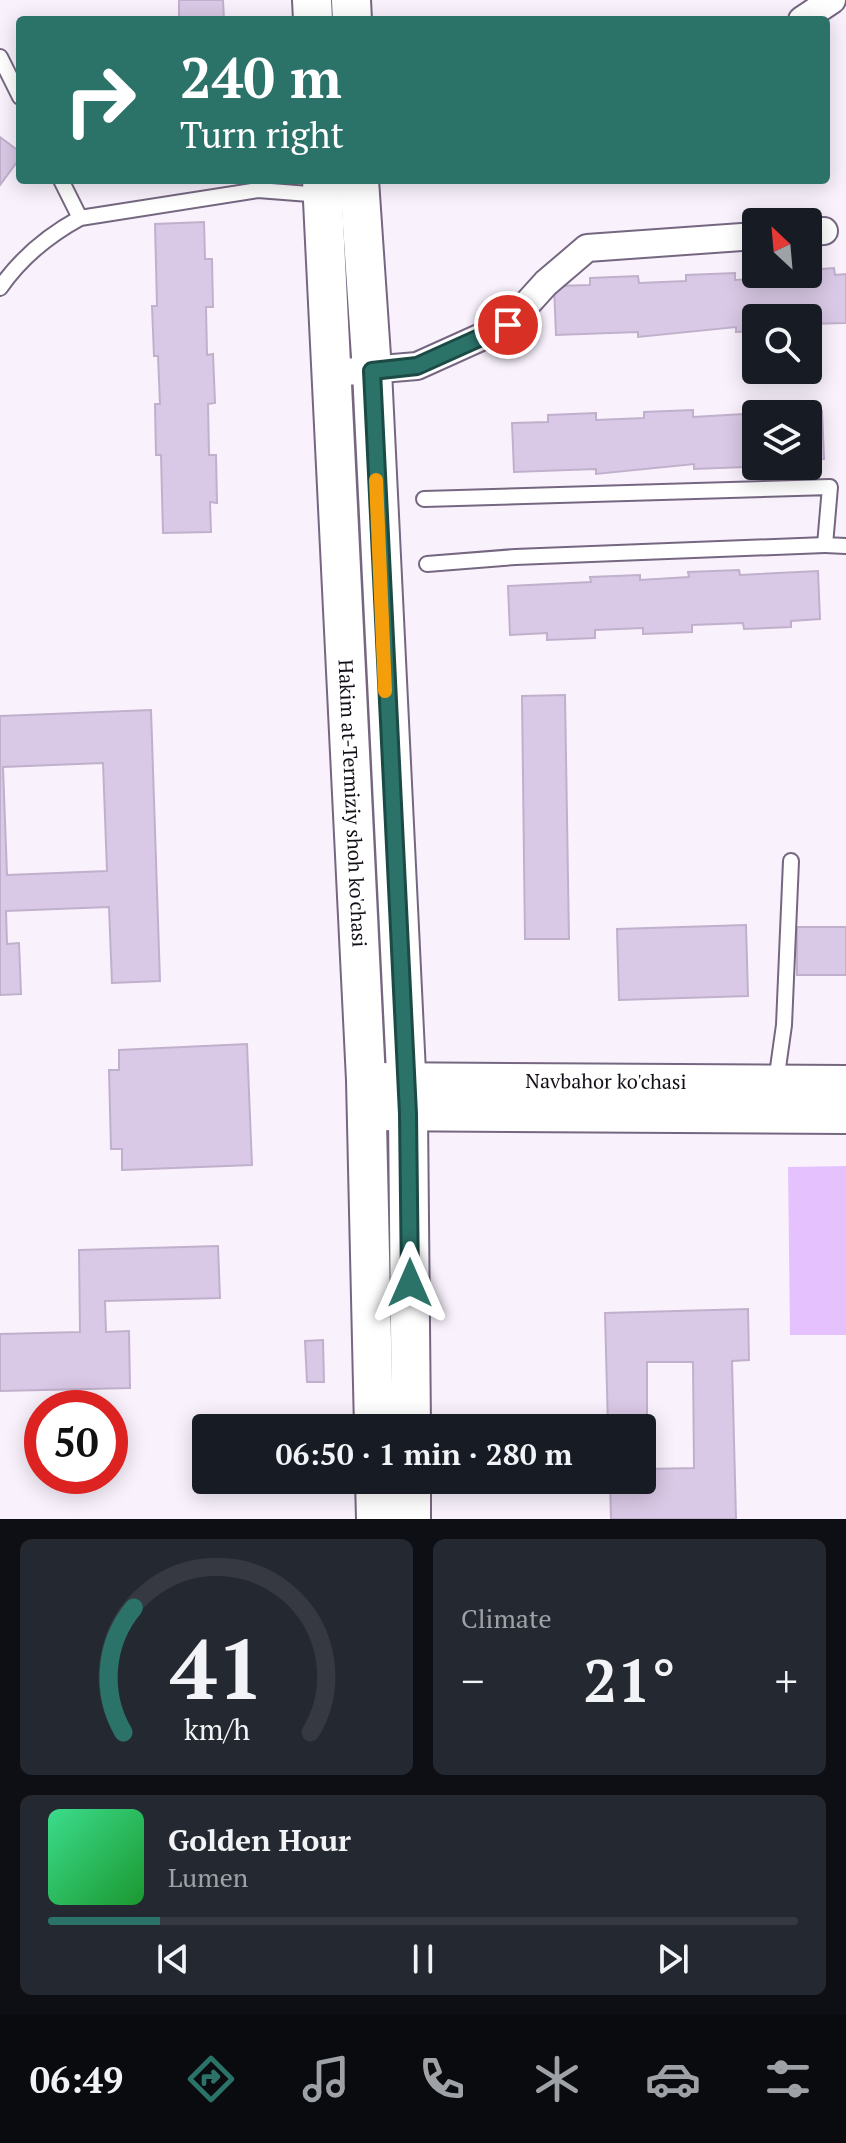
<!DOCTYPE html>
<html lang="en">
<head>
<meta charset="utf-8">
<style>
  :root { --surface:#171b24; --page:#242831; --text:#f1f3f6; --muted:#9ea1a6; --line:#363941; --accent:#2b7269 }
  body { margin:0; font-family:"PT Serif",serif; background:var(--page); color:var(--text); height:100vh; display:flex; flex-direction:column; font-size:30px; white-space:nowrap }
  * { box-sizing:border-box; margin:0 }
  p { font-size:26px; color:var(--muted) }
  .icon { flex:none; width:44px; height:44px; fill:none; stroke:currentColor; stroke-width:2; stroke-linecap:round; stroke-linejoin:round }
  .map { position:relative; height:1519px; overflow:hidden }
  .sheet { display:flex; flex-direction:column; gap:20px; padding:20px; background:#0d0f14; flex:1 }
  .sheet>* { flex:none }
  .guide { position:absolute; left:16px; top:16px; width:814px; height:168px; border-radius:8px; box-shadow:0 4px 20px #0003; background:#2b7269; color:#fff; overflow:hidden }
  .needle { width:52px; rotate:334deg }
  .buttons { position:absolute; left:742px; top:208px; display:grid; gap:16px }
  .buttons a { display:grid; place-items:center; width:80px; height:80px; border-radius:8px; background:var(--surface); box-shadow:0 4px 20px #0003; font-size:40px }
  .speed { position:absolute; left:24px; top:1390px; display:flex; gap:16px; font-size:40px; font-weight:700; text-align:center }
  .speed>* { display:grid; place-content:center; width:104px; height:104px; border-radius:50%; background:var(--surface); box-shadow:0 4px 20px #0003; line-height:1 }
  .speed .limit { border:12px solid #d22; background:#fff; color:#111 }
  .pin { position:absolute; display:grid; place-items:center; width:68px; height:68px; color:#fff; margin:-34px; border:4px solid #fff; border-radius:50%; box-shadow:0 2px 8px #0007 }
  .me { position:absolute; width:88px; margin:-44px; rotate:0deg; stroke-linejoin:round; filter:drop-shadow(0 0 6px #0008) }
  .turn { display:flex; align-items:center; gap:28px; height:168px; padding:0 32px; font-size:36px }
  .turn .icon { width:104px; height:104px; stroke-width:2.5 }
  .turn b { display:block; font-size:56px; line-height:68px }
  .big { font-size:60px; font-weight:600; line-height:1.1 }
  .sheet .widget { flex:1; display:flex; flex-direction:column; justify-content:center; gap:12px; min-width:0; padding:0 28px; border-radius:12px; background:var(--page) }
  .sheet .dial { align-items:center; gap:0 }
  .dial svg { height:208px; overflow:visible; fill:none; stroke:var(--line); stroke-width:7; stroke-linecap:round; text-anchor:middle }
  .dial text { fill:var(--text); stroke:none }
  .song { display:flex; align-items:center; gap:24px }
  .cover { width:96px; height:96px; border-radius:12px; background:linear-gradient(135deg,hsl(150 70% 55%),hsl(130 70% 35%)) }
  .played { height:8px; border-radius:4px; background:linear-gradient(90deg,var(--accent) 15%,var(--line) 15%) }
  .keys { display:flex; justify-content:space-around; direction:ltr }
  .heat { display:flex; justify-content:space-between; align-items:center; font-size:44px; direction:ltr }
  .sheet .tiles { flex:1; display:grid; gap:20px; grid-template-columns:1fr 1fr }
  .widget:last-child { grid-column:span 2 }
  .trip { position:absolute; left:192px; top:1414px; width:464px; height:80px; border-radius:8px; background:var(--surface); box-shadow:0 4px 20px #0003; font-weight:600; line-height:80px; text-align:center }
  .tabs { display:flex; height:128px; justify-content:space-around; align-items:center; background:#090b0e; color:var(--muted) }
  .tabs .icon { width:56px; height:56px }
  .tabs .active { color:var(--accent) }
  .tabs b { font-size:36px; color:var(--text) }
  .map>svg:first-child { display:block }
  .green { fill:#e5c2fd }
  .building { fill:#dac9e6; stroke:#c1b0cc; stroke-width:2; fill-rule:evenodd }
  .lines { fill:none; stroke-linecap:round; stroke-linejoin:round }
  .service-casing { stroke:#766781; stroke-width:18 }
  .minor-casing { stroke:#766781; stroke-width:30 }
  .tertiary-casing { stroke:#766781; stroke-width:38 }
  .secondary-casing { stroke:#766781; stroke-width:42 }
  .service { stroke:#fff; stroke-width:14 }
  .minor { stroke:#fff; stroke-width:26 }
  .tertiary { stroke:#fff; stroke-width:34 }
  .secondary { stroke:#fff; stroke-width:38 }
  .route-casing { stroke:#1c4a44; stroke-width:20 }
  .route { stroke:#2b7269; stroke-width:14 }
  .slow { stroke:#f59e0b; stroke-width:14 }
  .labels { text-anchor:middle; stroke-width:8; stroke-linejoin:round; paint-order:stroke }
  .street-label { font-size:20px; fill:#140e18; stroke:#fff }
</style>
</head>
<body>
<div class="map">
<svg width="846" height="1519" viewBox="0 0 846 1519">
  <rect width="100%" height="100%" fill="#f9f2fd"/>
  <polygon class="green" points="846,1166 846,1335 790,1335 788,1167"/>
  <g class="building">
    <polygon points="179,0 223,0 224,20 179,20"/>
    <polygon points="0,137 20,152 20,158 0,185"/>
    <polygon points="204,222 205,259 212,259 213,307 206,307 207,355 213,354 215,403 208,404 209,455 216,455 217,503 210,502 211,532 163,533 161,455 156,455 155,404 160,404 158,356 154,356 152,306 157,306 155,224"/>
    <polygon points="834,268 835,275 846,274 846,323 808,324 808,318 756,318 756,331 736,332 736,327 638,337 638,332 556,335 554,286 590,285 590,278 638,276 639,283 686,281 686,275 735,273 735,280 787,277 787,274 808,274 808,270"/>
    <polygon points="792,405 792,412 822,411 824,459 808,460 808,414 756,414 756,462 745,462 745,467 694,469 694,464 596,474 596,469 514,472 512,423 548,422 548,415 596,413 596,420 644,418 644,412 693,410 693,417 744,414 744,408"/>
    <polygon points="739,570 740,575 818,571 820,619 791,621 791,627 744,629 743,623 692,625 692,632 643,634 643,628 595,630 595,638 547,640 547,633 510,635 508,586 591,582 590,577 640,575 640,580 689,577 688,572"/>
    <polygon points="565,695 569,939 525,939 522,696"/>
    <path d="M 151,710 L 160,981 L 112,983 L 109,907 L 6,911 L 7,944 L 19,943 L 21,994 L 0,995 L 0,716 ZM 103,763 L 107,871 L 7,875 L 3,767 Z"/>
    <polygon points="746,925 748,996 619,1000 617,929"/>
    <rect x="797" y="927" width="49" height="48"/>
    <polygon points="247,1044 252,1165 122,1170 122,1149 111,1149 109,1070 119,1070 119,1050"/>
    <polygon points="218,1246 220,1298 105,1301 106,1332 129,1331 130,1388 0,1391 0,1334 80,1332 79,1250"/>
    <path d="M 748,1309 L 749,1360 L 732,1361 L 736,1519 L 611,1519 L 610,1480 L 642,1480 L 642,1428 L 608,1428 L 605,1313 ZM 647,1362 L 693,1362 L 694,1468 L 647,1469 Z"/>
    <polygon points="323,1340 324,1382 307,1382 305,1341"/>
  </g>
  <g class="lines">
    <g class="service-casing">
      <g id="service">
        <polyline points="0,57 20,97"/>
        <polyline points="61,180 80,218"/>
        <path d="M 0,288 C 20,259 49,235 80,218 L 258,190 L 322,195"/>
        <polyline points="424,499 830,487 825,545 846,546"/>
        <polyline points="427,564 515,557 825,545"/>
        <polyline points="776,1082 784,1025 791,861"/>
      </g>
    </g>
    <g class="minor-casing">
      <g id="minor">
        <polyline points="802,20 832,0"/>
        <polyline points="808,232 824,231"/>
        <polyline points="333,373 417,366 508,325 546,283 587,248 756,236"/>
      </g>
    </g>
    <g class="tertiary-casing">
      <g id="tertiary">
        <path id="s1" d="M 366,1080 L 846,1083"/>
        <polyline points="366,1113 846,1116"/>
      </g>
    </g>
    <g class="secondary-casing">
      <g id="secondary">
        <polyline points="312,0 313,20"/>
        <polyline points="351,0 352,20"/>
        <path id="s2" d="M 322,180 L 366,1080 L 374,1428"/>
        <polyline points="359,180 372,371 408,1114 411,1428"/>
        <polyline points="375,1480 376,1519"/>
        <polyline points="411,1480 411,1519"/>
      </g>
    </g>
    <use href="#service" class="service"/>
    <use href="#minor" class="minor"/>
    <use href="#tertiary" class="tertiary"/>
    <use href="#secondary" class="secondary"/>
  </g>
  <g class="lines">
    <g class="route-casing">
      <polyline id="route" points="410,1283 408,1114 372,371 417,366 508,325"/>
    </g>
    <use href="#route" class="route"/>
    <polyline class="slow" points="376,480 385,691"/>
  </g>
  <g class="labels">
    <g class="street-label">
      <text dy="7" stroke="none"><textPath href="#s2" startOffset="624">Hakim at-Termiziy shoh ko'chasi</textPath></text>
      <text dy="7" stroke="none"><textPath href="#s1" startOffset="240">Navbahor ko'chasi</textPath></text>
    </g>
  </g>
</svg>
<div class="buttons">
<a><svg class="needle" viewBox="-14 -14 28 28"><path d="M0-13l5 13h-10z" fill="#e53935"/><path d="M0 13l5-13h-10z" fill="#9ea1a6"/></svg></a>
<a><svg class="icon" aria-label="search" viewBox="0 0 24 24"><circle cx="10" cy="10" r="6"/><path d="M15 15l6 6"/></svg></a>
<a><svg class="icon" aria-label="layers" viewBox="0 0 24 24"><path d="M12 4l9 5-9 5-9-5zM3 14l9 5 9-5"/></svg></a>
</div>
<div class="speed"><div class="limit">50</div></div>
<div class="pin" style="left:508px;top:325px;background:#d93025"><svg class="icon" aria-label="arrive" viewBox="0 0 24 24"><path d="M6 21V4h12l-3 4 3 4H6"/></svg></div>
<svg class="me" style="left:410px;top:1283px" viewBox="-20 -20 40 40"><path d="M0-17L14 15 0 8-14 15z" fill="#2b7269" stroke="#fff" stroke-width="4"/></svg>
<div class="trip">06:50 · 1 min · 280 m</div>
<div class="guide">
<div class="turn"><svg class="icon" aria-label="right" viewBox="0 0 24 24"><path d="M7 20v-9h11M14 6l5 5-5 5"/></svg><div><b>240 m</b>Turn right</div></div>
</div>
</div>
<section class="sheet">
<div class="tiles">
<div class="widget dial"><svg viewBox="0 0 100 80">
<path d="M14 69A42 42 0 1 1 86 69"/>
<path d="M14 69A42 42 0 0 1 18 21" stroke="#2b7269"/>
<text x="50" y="56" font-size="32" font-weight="700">41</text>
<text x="50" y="72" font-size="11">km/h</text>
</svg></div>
<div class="widget"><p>Climate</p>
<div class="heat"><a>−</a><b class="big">21°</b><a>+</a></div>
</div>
<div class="widget">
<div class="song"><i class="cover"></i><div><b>Golden Hour</b><p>Lumen</p></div></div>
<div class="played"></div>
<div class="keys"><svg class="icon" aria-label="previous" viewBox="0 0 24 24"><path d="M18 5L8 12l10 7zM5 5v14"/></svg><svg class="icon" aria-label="pause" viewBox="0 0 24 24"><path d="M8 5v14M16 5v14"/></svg><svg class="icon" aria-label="next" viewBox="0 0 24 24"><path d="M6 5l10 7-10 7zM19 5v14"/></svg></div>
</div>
</div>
</section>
<nav class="tabs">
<b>06:49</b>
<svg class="icon active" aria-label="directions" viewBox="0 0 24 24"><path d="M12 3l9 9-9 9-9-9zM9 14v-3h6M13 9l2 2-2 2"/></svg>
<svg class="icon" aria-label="music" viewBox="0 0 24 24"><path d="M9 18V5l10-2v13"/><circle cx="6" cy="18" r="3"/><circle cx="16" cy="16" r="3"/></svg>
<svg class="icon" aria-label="phone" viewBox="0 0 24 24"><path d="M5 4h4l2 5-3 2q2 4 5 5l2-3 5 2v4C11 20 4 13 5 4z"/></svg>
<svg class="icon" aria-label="climate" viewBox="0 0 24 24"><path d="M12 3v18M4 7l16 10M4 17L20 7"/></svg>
<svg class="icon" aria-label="car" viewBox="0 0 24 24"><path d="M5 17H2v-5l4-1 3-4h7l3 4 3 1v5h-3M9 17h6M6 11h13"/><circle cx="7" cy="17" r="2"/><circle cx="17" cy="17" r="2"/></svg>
<svg class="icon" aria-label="filters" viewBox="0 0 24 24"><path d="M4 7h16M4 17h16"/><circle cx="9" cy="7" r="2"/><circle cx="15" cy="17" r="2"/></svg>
</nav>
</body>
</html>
